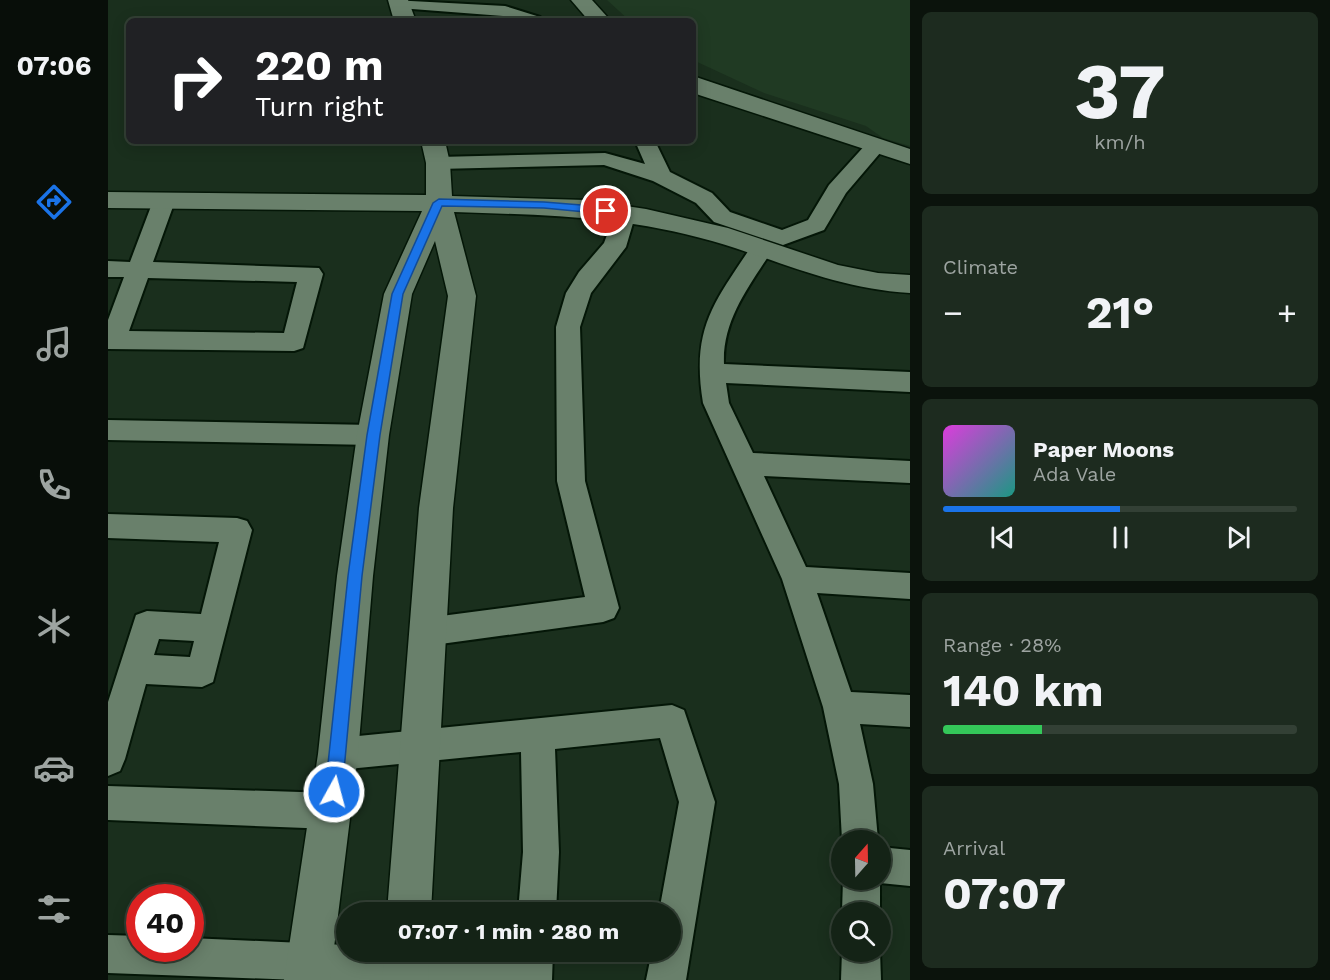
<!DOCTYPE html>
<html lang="en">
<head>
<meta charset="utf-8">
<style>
  :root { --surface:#142316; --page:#1d2b1f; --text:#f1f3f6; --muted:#9da4a1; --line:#334035; --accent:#1a73e8 }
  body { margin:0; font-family:"Work Sans",sans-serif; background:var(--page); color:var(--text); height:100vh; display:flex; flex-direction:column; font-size:22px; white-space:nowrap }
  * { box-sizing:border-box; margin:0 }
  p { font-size:20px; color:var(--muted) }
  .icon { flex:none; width:33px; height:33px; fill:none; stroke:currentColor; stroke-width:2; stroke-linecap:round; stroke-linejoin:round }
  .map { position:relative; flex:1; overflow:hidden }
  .sheet { display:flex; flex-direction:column; gap:12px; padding:12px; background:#0b130c; width:420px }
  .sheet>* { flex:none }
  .banner { position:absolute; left:18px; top:18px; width:570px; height:126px; border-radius:9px; box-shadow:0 3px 15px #0003,0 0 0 2px var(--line); background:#202124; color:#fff; overflow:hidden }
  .needle { width:39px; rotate:20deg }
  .buttons { position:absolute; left:723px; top:830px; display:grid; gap:12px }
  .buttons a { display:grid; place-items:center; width:60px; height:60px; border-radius:50%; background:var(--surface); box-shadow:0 3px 15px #0003,0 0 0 2px var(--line); font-size:30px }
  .speed { position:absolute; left:18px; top:884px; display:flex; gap:12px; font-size:30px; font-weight:700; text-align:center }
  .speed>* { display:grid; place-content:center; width:78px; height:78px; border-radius:50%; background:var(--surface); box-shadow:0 3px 15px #0003,0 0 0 2px var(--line); line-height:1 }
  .speed .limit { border:9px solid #d22; background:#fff; color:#111 }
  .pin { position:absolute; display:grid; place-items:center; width:51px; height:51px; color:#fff; margin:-26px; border:3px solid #fff; border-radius:50%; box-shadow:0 2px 6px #0007 }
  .me { position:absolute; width:66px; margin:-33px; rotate:7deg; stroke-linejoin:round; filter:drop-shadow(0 0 4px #0008) }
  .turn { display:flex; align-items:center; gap:21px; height:126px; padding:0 30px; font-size:27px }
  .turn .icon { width:78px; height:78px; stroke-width:2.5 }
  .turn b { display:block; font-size:42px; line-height:51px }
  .big { font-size:45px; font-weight:700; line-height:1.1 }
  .sheet .card { flex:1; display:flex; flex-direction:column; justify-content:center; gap:9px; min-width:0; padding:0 21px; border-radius:9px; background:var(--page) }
  .sheet .dial { align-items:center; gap:0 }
  .dial b { font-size:78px; line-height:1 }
  .song { display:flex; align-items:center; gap:18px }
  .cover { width:72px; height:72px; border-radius:9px; background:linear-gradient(135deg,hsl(300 70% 55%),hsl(170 70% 35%)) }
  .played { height:6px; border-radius:3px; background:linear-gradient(90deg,var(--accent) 50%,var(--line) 50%) }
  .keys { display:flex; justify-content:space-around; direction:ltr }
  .heat { display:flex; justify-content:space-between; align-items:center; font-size:33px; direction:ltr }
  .charge { height:9px; border-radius:4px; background:linear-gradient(90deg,#34c759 28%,var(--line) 0) }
  .trip { position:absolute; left:228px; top:902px; width:345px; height:60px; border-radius:30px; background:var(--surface); box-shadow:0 3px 15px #0003,0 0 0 2px var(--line); font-weight:700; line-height:60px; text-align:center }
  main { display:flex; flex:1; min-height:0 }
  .tab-bar { display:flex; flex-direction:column; width:108px; justify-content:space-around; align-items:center; background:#080e09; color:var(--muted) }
  .tab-bar .icon { width:42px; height:42px }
  .tab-bar .active { color:var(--accent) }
  .tab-bar b { font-size:27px; color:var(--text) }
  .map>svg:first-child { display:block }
  .built { fill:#203a23 }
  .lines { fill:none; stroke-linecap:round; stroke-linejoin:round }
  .minor-casing { stroke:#041607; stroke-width:4 }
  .tertiary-casing { stroke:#041607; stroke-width:3 }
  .minor { fill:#69806b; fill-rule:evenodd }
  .tertiary { fill:#69806b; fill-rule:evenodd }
  .route { fill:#1a73e8; stroke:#114b97; stroke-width:1.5 }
</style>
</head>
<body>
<main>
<nav class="tab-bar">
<b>07:06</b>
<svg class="icon active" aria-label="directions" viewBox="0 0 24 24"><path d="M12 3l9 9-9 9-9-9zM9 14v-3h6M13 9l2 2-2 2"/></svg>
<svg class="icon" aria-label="music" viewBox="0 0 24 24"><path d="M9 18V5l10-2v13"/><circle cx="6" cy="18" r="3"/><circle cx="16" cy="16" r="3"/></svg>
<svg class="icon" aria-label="phone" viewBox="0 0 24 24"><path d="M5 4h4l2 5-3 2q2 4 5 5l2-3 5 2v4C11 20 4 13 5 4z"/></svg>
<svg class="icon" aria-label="climate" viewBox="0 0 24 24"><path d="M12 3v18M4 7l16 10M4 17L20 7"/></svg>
<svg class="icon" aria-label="car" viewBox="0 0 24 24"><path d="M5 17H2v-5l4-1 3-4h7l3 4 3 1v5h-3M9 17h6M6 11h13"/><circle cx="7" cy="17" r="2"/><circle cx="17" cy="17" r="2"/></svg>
<svg class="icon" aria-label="filters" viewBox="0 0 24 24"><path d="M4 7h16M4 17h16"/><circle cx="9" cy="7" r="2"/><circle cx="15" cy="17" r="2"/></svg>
</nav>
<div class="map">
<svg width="802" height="980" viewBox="0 0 802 980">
  <rect width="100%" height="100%" fill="#1a2f1d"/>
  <polygon class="built" points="499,0 802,0 802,146 775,138 758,126 656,93 585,60 585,21 522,21"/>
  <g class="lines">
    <g class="minor-casing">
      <g id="minor">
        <polygon points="284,0 397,6 432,17 435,21 408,21 395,16 291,8 285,7 282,3"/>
        <polygon points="767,140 774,142 778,146 738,193 716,230 675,245 606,222 588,203 545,181 496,165 330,169 322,168 319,163 322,158 330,157 497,153 537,164 527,141 547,141 562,172 604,193 622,212 674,230 700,220 721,185 760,142"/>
        <path d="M 56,194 L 64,196 L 67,201 L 45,262 L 211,268 L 215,274 L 195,348 L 186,351 L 0,349 L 0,320 L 16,277 L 0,277 L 0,261 L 22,262 L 45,201 L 48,196 ZM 40,278 L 189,282 L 176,333 L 21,331 Z"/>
        <polygon points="517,206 525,208 528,213 518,247 483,293 472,327 477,481 511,608 506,618 495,622 318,646 307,642 302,632 307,622 318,618 477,597 449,481 448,327 458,293 471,272 496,243 509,208"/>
        <path d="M 653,241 L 661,244 L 665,249 C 642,285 614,320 616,364 L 802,372 L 802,392 L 618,383 L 621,403 L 645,453 L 802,461 L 802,483 L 656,476 L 698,567 L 802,573 L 802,599 L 709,593 L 743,692 L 802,695 L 802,727 L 752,724 L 765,784 L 770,840 L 734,840 L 731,784 L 715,707 L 674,579 L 595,403 C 583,329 605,304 645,244 Z"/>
        <polygon points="0,420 265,425 275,428 279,435 275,442 265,445 0,440"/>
        <path d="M 0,514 L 129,518 L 139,521 L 144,530 L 105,682 L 94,687 L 38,684 L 17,759 L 12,771 L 0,776 L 0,702 L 28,615 L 39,611 L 93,614 L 111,542 L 0,538 ZM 51,639 L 86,641 L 82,657 L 46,655 Z"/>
        <polygon points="564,705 576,710 607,802 578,980 538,980 544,951 562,951 562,912 551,912 571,802 552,738 447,749 451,852 448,912 410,912 415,852 413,752 230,770 218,766 213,754 218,742 230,738"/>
        <polygon points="0,786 223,793 236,799 241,811 236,823 223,829 0,820"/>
        <polygon points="772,847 802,850 802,886 772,883 772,912 734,912 735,879 772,879"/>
        <polygon points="0,935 32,936 32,948 82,948 82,938 238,945 238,951 307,951 406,960 407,951 445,951 444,980 191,980 0,973"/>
        <polygon points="734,951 772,951 773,980 733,980"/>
      </g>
    </g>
    <g class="tertiary-casing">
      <g id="tertiary">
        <polygon points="280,0 300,0 308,21 286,21"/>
        <polygon points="463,0 484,0 503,21 481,21"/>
        <polygon points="585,76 802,149 802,164 591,95 585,92"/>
        <path d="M 313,141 L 337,141 L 342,163 L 344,196 L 478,200 L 538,209 L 620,228 L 730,265 L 770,273 L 802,275 L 802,293 C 728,289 673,261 604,241 C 516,216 436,215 346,212 L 368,296 L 345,508 L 323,912 L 279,912 L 311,508 L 340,296 L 327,241 L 304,294 L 281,435 L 265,576 L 250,754 L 222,980 L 176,980 L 210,754 L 229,576 L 249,435 L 276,294 L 314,211 L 0,208 L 0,192 L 318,195 L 318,163 Z"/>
        <polygon points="277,951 321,951 320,980 274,980"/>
      </g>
    </g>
    <use href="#minor" class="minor"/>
    <use href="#tertiary" class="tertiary"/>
  </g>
  <polygon class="route" points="331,199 436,202 498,207 503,211 498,214 436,208 334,206 295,294 272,435 254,576 234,792 232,798 226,800 220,798 217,792 240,576 259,435 284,294 325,203"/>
</svg>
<div class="buttons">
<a><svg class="needle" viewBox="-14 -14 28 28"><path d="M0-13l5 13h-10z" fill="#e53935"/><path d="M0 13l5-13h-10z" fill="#9da4a1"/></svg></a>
<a><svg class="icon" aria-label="search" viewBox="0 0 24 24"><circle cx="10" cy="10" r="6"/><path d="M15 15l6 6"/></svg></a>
</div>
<div class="speed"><div class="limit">40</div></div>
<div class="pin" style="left:498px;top:211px;background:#d93025"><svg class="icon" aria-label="arrive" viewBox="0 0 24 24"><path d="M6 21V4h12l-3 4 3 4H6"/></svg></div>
<svg class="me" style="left:226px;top:792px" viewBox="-20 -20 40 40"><circle r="17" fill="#1a73e8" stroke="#fff" stroke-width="3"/><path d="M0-11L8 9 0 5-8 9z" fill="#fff"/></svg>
<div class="trip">07:07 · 1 min · 280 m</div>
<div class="banner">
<div class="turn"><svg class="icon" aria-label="right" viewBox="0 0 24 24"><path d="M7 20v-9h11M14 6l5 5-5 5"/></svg><div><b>220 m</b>Turn right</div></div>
</div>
</div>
<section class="sheet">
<div class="card dial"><b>37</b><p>km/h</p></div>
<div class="card"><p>Climate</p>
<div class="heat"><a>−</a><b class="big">21°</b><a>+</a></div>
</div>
<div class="card">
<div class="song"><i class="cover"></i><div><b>Paper Moons</b><p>Ada Vale</p></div></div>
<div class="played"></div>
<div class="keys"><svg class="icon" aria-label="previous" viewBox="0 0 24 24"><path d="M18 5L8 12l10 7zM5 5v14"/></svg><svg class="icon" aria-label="pause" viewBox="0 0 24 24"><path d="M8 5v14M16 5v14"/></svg><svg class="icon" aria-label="next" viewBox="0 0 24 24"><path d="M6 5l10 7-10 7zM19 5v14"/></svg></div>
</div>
<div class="card"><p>Range · 28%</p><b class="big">140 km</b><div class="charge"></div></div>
<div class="card"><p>Arrival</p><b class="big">07:07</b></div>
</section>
</main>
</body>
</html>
